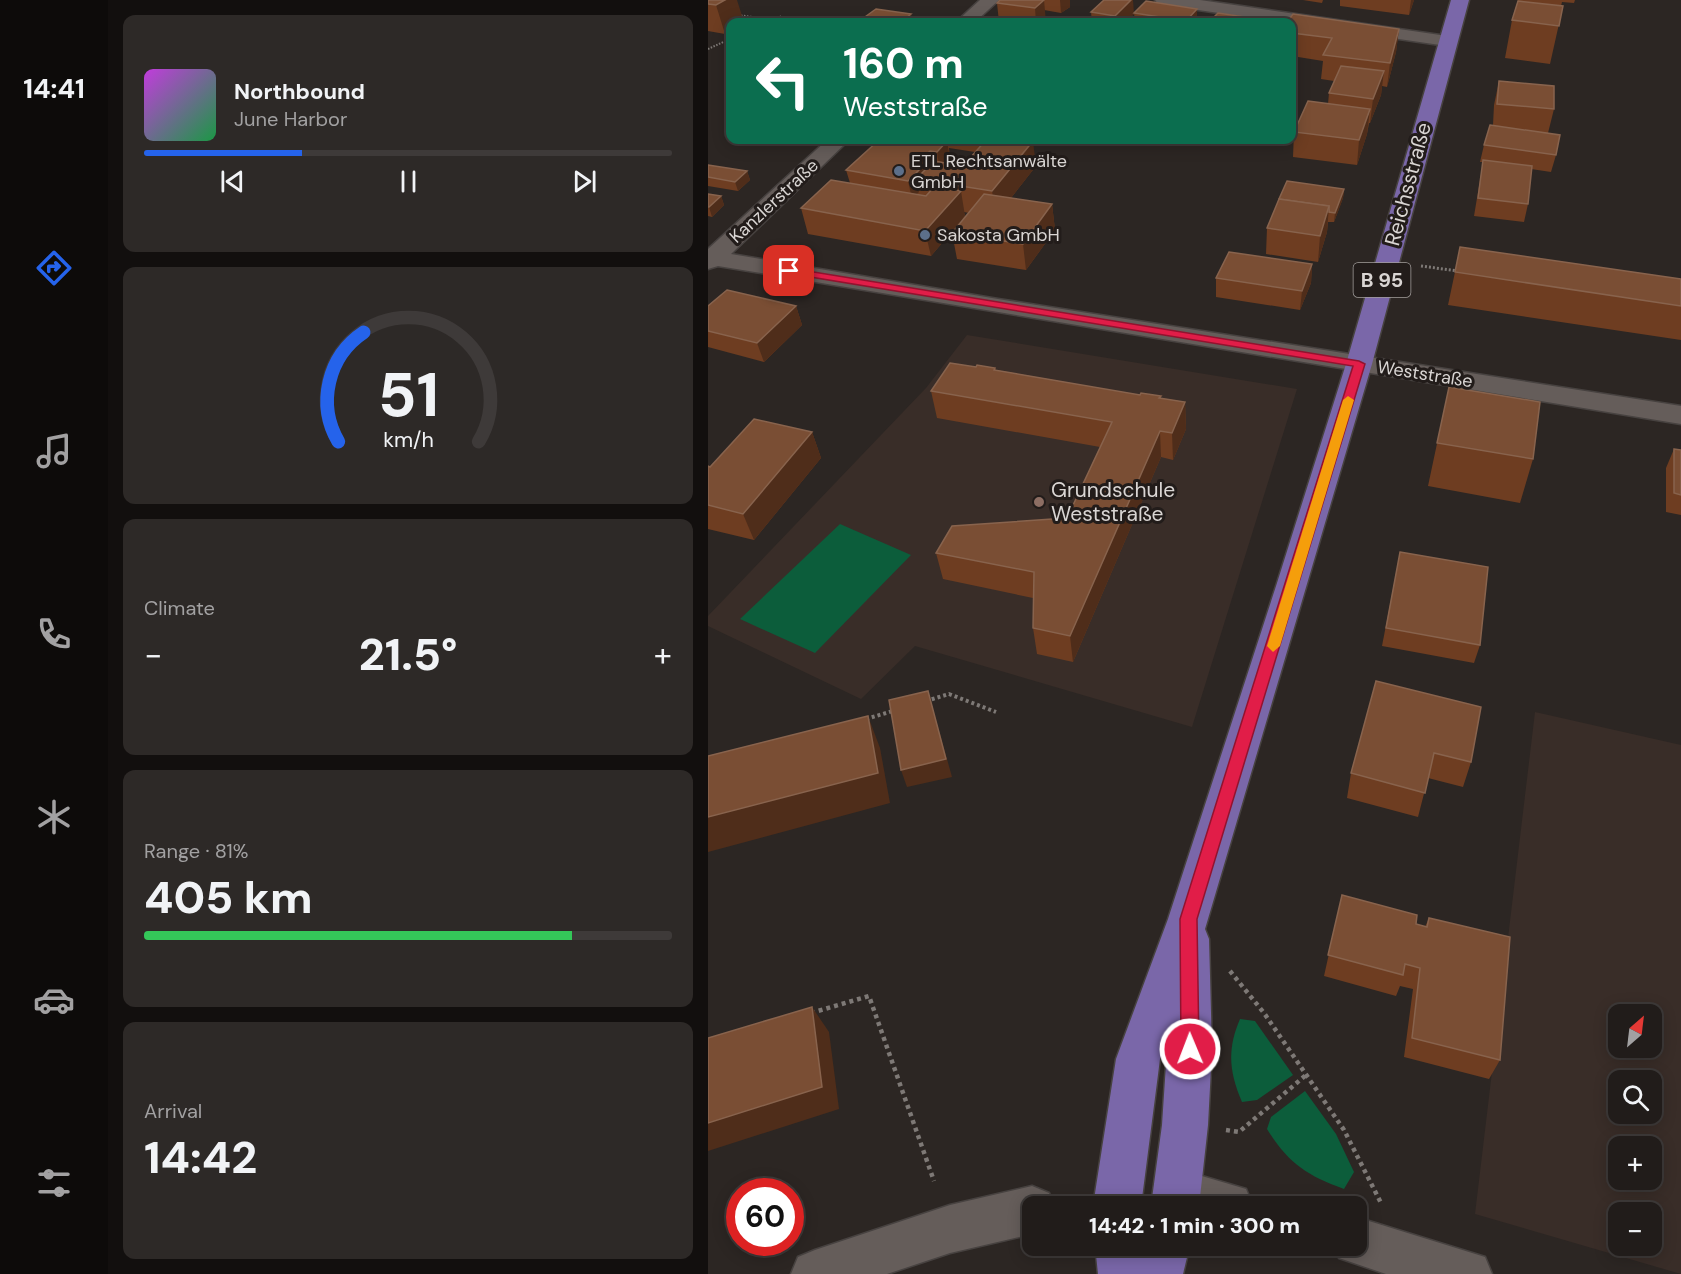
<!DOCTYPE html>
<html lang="en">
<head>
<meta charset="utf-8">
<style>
  :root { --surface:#211c1a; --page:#2d2927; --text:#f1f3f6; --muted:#a2a1a2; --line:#3e3a39; --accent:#2563eb }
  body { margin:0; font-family:"DM Sans",sans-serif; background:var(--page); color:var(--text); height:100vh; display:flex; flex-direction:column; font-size:22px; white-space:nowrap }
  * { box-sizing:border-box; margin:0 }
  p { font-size:20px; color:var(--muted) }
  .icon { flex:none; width:33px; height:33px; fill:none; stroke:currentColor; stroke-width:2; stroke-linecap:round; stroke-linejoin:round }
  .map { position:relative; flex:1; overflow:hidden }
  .side { display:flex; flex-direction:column; gap:15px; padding:15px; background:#120f0e; width:600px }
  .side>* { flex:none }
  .hud { position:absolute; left:18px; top:18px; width:570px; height:126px; border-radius:12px; box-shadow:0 3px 15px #0003,0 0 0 2px var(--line); background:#0b6e4f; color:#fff; overflow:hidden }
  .needle { width:39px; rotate:28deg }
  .controls { position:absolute; left:900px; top:1004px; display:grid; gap:12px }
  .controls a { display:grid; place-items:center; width:54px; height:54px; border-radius:12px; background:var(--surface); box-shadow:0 3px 15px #0003,0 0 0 2px var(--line); font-size:30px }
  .speed { position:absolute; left:18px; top:1178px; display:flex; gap:12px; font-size:30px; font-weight:700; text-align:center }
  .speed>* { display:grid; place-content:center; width:78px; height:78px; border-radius:50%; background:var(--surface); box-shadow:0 3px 15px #0003,0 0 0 2px var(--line); line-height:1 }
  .speed .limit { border:9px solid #d22; background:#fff; color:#111 }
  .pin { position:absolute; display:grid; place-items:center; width:51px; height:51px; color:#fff; margin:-26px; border-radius:12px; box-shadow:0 3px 9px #0006 }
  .me { position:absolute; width:66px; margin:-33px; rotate:359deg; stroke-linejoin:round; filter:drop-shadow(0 0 4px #0008) }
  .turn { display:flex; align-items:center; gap:21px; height:126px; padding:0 18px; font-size:27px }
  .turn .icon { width:78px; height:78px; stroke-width:2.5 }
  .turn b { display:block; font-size:42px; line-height:51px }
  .big { font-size:45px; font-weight:800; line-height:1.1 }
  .side .card { flex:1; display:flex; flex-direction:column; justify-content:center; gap:9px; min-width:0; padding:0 21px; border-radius:12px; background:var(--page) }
  .side .dial { align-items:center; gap:0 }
  .dial svg { height:156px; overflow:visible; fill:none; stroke:var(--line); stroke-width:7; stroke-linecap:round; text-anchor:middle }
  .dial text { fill:var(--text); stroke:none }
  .song { display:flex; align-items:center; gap:18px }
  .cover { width:72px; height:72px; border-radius:9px; background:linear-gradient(135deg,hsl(290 70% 55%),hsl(140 70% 35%)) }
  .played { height:6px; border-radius:3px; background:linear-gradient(90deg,var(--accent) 30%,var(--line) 30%) }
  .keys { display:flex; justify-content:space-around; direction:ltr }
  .heat { display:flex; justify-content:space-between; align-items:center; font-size:33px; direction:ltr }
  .charge { height:9px; border-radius:4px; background:linear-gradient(90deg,#34c759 81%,var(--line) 0) }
  .trip { position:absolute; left:314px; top:1196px; width:345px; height:60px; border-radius:12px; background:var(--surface); box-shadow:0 3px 15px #0003,0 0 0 2px var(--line); font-weight:800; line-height:60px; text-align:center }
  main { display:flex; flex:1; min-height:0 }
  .dock { display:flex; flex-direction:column; width:108px; justify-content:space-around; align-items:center; background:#0d0b0a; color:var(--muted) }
  .dock .icon { width:42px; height:42px }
  .dock .selected { color:var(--accent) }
  .dock b { font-size:27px; color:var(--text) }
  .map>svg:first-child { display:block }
  .built { fill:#392d28; fill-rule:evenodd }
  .green { fill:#0c5d3b }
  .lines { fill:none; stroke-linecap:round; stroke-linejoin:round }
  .minor-casing { stroke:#474240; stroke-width:3 }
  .major-casing { stroke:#474240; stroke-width:3 }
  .path-far3 { stroke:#7e7976; stroke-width:2; stroke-dasharray:1.5 1.5; stroke-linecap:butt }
  .path-far2 { stroke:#7e7976; stroke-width:3; stroke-dasharray:2 2; stroke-linecap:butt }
  .path-far1 { stroke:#7e7976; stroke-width:4; stroke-dasharray:3 3; stroke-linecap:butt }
  .path { stroke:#7e7976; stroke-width:4.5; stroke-dasharray:4 4; stroke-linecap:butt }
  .minor { fill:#655d5a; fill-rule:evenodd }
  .major { fill:#7a67a9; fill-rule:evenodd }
  .wall { fill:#6e3d21; fill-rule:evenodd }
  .shaded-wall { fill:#4f2d1a }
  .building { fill:#7a4e34; stroke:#88634d; stroke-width:1.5 }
  .route { fill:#e11d48; stroke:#92132f; stroke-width:1.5 }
  .slow { fill:#f59e0b }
  .service-dot { fill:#5c6f8a; stroke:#221c1a; stroke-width:2 }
  .education-dot { fill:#8d6e63; stroke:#221c1a; stroke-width:2 }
  .labels { text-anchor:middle; stroke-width:6; stroke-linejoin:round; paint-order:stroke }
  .far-poi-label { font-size:18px; fill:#d9d5d3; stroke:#221c1a; text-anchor:start }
  .far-street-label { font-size:18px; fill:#d9d5d3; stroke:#221c1a }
  .shield { fill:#221c1a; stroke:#a29e9c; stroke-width:1.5 }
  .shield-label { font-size:20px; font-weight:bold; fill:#d9d5d3 }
  .street-label { font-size:21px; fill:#d9d5d3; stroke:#221c1a }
  .poi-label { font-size:21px; fill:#d9d5d3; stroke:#221c1a; text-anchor:start }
</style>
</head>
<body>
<main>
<nav class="dock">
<b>14:41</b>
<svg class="icon selected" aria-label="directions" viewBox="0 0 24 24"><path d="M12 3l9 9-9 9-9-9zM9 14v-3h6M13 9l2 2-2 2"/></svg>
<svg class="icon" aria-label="music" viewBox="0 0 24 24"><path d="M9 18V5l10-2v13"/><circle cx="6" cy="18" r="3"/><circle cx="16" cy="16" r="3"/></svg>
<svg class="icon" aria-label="phone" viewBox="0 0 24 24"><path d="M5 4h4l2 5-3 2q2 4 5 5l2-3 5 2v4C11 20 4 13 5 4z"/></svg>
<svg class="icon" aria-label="climate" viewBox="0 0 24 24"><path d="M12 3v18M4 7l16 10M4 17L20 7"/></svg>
<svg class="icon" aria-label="car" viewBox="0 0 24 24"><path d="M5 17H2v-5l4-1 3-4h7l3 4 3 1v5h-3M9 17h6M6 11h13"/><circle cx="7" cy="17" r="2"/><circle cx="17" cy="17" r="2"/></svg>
<svg class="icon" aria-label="filters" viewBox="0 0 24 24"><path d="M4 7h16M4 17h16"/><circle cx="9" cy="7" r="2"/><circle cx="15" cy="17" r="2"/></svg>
</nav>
<section class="side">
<div class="card">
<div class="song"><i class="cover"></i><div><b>Northbound</b><p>June Harbor</p></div></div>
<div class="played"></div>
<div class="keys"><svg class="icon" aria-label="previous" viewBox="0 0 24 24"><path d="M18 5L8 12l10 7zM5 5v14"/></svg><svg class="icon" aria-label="pause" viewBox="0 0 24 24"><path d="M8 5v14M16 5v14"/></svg><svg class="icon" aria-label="next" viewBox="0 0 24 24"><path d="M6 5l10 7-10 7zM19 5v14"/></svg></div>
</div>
<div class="card dial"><svg viewBox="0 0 100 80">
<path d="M14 69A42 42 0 1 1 86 69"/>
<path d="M14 69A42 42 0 0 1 27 13" stroke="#2563eb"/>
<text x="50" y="56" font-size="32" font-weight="700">51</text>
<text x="50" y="72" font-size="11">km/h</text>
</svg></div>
<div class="card"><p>Climate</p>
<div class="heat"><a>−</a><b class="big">21.5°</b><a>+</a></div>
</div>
<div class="card"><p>Range · 81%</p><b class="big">405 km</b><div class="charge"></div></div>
<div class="card"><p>Arrival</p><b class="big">14:42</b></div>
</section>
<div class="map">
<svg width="973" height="1274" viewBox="0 0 973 1274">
  <rect width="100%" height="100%" fill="#2c2623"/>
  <g class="built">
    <polygon points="259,335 589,389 484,727 207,646 153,699 0,626 0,616 218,388"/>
    <path d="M 827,712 L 973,745 L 973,1274 L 767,1214 ZM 910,1014 L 944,1014 L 944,1047 L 910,1047 ZM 910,1080 L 944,1080 L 944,1113 L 910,1113 ZM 910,1146 L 944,1146 L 944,1179 L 910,1179 ZM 910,1212 L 944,1212 L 944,1245 L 910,1245 Z"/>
  </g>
  <g class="green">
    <polygon points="132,524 203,555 107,653 32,619"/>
    <path d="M 532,1019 L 547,1021 L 585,1075 L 549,1100 L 534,1102 C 521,1072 519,1049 532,1019 Z"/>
    <path d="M 597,1091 L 628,1134 L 646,1172 L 636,1189 C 599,1176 579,1162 559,1129 L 563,1117 Z"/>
  </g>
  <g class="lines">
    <g class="minor-casing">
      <g id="minor">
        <polygon points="272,0 291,0 267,22 248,22"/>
        <polygon points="447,0 492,0 739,36 745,37 748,41 745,45 739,46 456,5 450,4"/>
        <polygon points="119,140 141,140 23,254 290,299 973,406 973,424 10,266 0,269 0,249"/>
        <polygon points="470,1169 538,1189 545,1206 452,1206 447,1192 453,1175"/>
        <polygon points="324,1186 341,1193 346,1206 324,1206 324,1234 242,1253 179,1274 83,1274 90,1257 107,1250 242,1205"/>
        <polygon points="648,1217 777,1257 784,1274 678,1274 631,1258 626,1245 648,1245"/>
      </g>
    </g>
    <g class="major-casing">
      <g id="major">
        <polygon points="743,0 761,0 664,364 497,929 501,939 504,1049 500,1125 491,1206 443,1206 454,1125 460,1034 452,1059 433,1206 385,1206 408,1059 460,919 569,583 638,364"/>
        <polygon points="387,1245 482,1245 475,1274 390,1274"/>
      </g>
    </g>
    <g class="path-far3">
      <polyline points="30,15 66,20"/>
      <polyline points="61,22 74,16"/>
      <polyline points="0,49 22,39"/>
    </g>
    <polyline class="path-far2" points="713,266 750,271"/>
    <g class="path-far1">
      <polyline points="218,701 241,694 288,712"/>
      <polyline points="158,719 188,710"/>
    </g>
    <g class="path">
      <polyline points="522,971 556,1013 636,1130 673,1203"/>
      <polyline points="103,1013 161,996 226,1181"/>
      <polyline points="518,1130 531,1132 598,1075"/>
    </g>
    <use href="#minor" class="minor"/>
    <use href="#major" class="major"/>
  </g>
  <g class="wall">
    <polygon points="0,0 36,22 17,34 0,31"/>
    <polygon points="292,0 362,0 362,7 353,13 336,10 338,22 291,22 289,3"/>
    <polygon points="595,0 615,0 614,3"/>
    <polygon points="632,0 706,0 701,15 632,6"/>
    <polygon points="810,0 867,0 866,3 854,2 853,6 855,6 842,64 797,58 804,20"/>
    <polygon points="383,12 426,14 417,22 384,22"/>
    <polygon points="426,13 489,22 427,22"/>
    <polygon points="584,22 691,29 688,52 679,87 674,86 673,95 662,123 661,123 659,134 649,165 585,157 586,132 620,104 621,93 626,81 613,79 615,61 584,56"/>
    <polygon points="791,81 846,109 840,133 848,155 843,172 823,169 820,204 816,222 766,216 775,162 772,162 776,145 785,125 786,105"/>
    <polygon points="22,86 22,98 19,89"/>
    <polygon points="64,140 96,140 91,144"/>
    <path d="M 171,140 L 275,140 L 276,142 L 328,166 L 303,198 L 344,204 L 347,230 L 318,270 L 249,259 L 244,233 L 261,213 L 256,212 L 257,216 L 223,256 L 100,234 L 93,208 L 142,183 L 138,170 ZM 241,148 L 267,152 L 255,166 L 238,163 L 242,159 Z"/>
    <polygon points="0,165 39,171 42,180 30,191 0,186"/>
    <polygon points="636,189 635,198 626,222 620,222 619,232 610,262 558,254 559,228"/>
    <polygon points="0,194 13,196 16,205 4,217 0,216"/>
    <polygon points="604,264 603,283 592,310 508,297 508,278"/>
    <polygon points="747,272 973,279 973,340 740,305"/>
    <polygon points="0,306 88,306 94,325 56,362 0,347"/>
    <polygon points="268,367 287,368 288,370 432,395 453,396 453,398 477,402 478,429 465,460 453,457 365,662 329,654 325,628 325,598 235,579 228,553 359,518 392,447 229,418 223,391"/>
    <polygon points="741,387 825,459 812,503 720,486"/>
    <polygon points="104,432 113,458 46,540 0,529 0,466 2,467"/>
    <polygon points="966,449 973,450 973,515 958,512 958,468"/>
    <polygon points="692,552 772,645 766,663 674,646"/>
    <polygon points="668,681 763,762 755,787 720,778 710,817 639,798 643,773"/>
    <polygon points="634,895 708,924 717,927 721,918 792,1060 781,1079 696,1057 705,989 692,986 688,996 616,976"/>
  </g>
  <g class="shaded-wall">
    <polygon points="17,0 29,0 36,22 22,22 22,31 17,34 8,5"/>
    <polygon points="336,0 338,22 328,22 327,8"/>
    <polygon points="352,0 362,0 362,7 353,13"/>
    <polygon points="423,0 425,0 426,14 417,22 408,22 407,16"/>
    <polygon points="703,0 706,0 701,15"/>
    <polygon points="489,9 489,22 478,22 478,21"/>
    <polygon points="203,14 205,22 193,22"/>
    <polygon points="691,29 688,52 679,87 682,63"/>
    <polygon points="676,71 673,95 662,123 665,99"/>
    <polygon points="662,109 659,134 649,165 651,140"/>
    <polygon points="90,140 96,140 91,144"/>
    <polygon points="239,141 242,159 232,170 229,152"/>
    <polygon points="325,141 328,166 288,217 284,191"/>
    <polygon points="222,151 225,169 208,179 211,192 204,199 200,181 208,164"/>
    <polygon points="39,171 42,180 30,191 27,182"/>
    <polygon points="636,189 635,198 626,222 627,213"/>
    <polygon points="253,191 257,216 223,256 217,231"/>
    <polygon points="13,196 16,205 4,217 1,207"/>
    <polygon points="344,204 347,230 318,270 315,244"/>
    <polygon points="621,206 619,232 610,262 612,236"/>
    <polygon points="604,264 603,283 592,310 594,291"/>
    <polygon points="88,306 94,325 56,362 49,343"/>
    <polygon points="477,402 478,429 465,460 464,433"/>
    <polygon points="452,431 453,457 365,662 362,636"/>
    <polygon points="104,432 113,458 46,540 35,514"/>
    <polygon points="225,709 244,777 199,787 193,770"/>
    <polygon points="160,716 172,748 182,803 0,852 0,817"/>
    <polygon points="104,1007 121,1032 131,1109 0,1151 0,1123"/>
  </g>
  <g class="building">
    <polygon points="0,0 17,0 8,5 0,4"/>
    <polygon points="292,0 336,0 327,8 289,3"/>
    <polygon points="396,0 423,0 407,16 383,12"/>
    <polygon points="438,1 489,9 478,21 426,13"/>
    <polygon points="810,1 855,6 851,26 804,20"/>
    <polygon points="168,9 203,14 193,22 150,22"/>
    <polygon points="510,13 550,19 547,22 501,22"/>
    <polygon points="585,14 691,29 682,63 615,55 624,38 584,33 584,22 579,22"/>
    <polygon points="633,66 676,71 665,99 621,93"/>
    <polygon points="791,81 846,86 846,109 789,104"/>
    <polygon points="600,101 662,109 651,140 586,132"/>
    <polygon points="782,125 852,135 848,155 776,145"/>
    <polygon points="171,140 230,140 239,141 229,152 222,151 208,164 215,166 200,181 138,170"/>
    <polygon points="278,140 319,140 325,141 284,191 208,179 226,161 255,166"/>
    <polygon points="775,160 824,166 820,204 770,198"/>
    <polygon points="0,165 39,171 27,182 0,177"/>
    <polygon points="123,180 218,196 227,186 253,191 217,231 93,208"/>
    <polygon points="579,181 636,189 627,213 621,212 621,206 571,199"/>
    <polygon points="0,194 13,196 1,207 0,207"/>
    <polygon points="276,194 344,204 315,244 244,233"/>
    <polygon points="571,199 621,206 612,236 559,228"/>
    <polygon points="752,247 973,279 973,306 747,272"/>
    <polygon points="521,252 604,264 594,291 508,278"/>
    <polygon points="19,290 88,306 49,343 0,331 0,306"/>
    <polygon points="242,363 268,367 269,365 287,368 286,370 432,395 433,393 453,396 451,398 477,402 464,433 452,431 362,636 325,628 326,572 228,553 244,526 359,518 404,422 223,391"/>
    <polygon points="741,387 832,402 825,459 729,443"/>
    <polygon points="46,419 104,432 35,514 0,505 0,466 2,467"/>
    <polygon points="966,449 973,450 973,495 966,493"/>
    <polygon points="692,552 780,567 772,645 678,628"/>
    <polygon points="668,681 773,707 763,762 726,753 717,793 643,773"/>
    <polygon points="220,691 238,759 193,770 181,700"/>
    <polygon points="160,716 170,773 0,817 0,756"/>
    <polygon points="634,895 709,915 708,924 719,927 721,918 802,937 792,1060 704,1038 712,968 697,964 695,975 620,955"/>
    <polygon points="104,1007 114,1087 0,1123 0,1038"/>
  </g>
  <polygon class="route" points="81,268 651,361 657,364 489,919 491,1049 489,1056 482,1058 476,1056 473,1049 472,919 645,366 78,273 78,269"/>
  <polygon class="slow" points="640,396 646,400 572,646 565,652 559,646 635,400"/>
  <g class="service-dot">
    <circle cx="191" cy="171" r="6"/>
    <circle cx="217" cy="235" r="6"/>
  </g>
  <circle class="education-dot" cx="331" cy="502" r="6"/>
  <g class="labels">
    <g class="far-poi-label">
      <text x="203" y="167">ETL Rechtsanwälte<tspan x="203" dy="21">GmbH</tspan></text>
      <text x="229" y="241">Sakosta GmbH</text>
    </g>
    <g class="far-street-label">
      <text transform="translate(66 201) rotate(-43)" y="6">Kanzlerstraße</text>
      <text transform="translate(717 374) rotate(9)" y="6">Weststraße</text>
    </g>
    <rect class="shield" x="645.5" y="263" width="57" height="34" rx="4.5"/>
    <g class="shield-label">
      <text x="674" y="287">B 95</text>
    </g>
    <g class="street-label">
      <text transform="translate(700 184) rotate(-75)" y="7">Reichsstraße</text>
    </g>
    <g class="poi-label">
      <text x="343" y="497">Grundschule<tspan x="343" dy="24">Weststraße</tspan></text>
    </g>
  </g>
</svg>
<div class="controls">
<a><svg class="needle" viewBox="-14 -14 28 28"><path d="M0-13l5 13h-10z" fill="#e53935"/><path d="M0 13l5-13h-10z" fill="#a2a1a2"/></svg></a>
<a><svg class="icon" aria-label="search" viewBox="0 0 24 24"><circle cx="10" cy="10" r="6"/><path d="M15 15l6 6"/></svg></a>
<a>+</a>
<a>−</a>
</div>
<div class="speed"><div class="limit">60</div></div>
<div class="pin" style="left:81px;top:271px;background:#d93025"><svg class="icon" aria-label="arrive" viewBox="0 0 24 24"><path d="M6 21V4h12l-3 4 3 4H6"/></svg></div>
<svg class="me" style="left:482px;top:1049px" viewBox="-20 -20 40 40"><circle r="17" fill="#e11d48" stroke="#fff" stroke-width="3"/><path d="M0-11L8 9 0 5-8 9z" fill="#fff"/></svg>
<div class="trip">14:42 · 1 min · 300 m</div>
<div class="hud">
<div class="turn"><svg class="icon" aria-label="left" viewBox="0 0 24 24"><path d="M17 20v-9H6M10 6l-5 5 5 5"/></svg><div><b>160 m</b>Weststraße</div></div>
</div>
</div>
</main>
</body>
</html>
